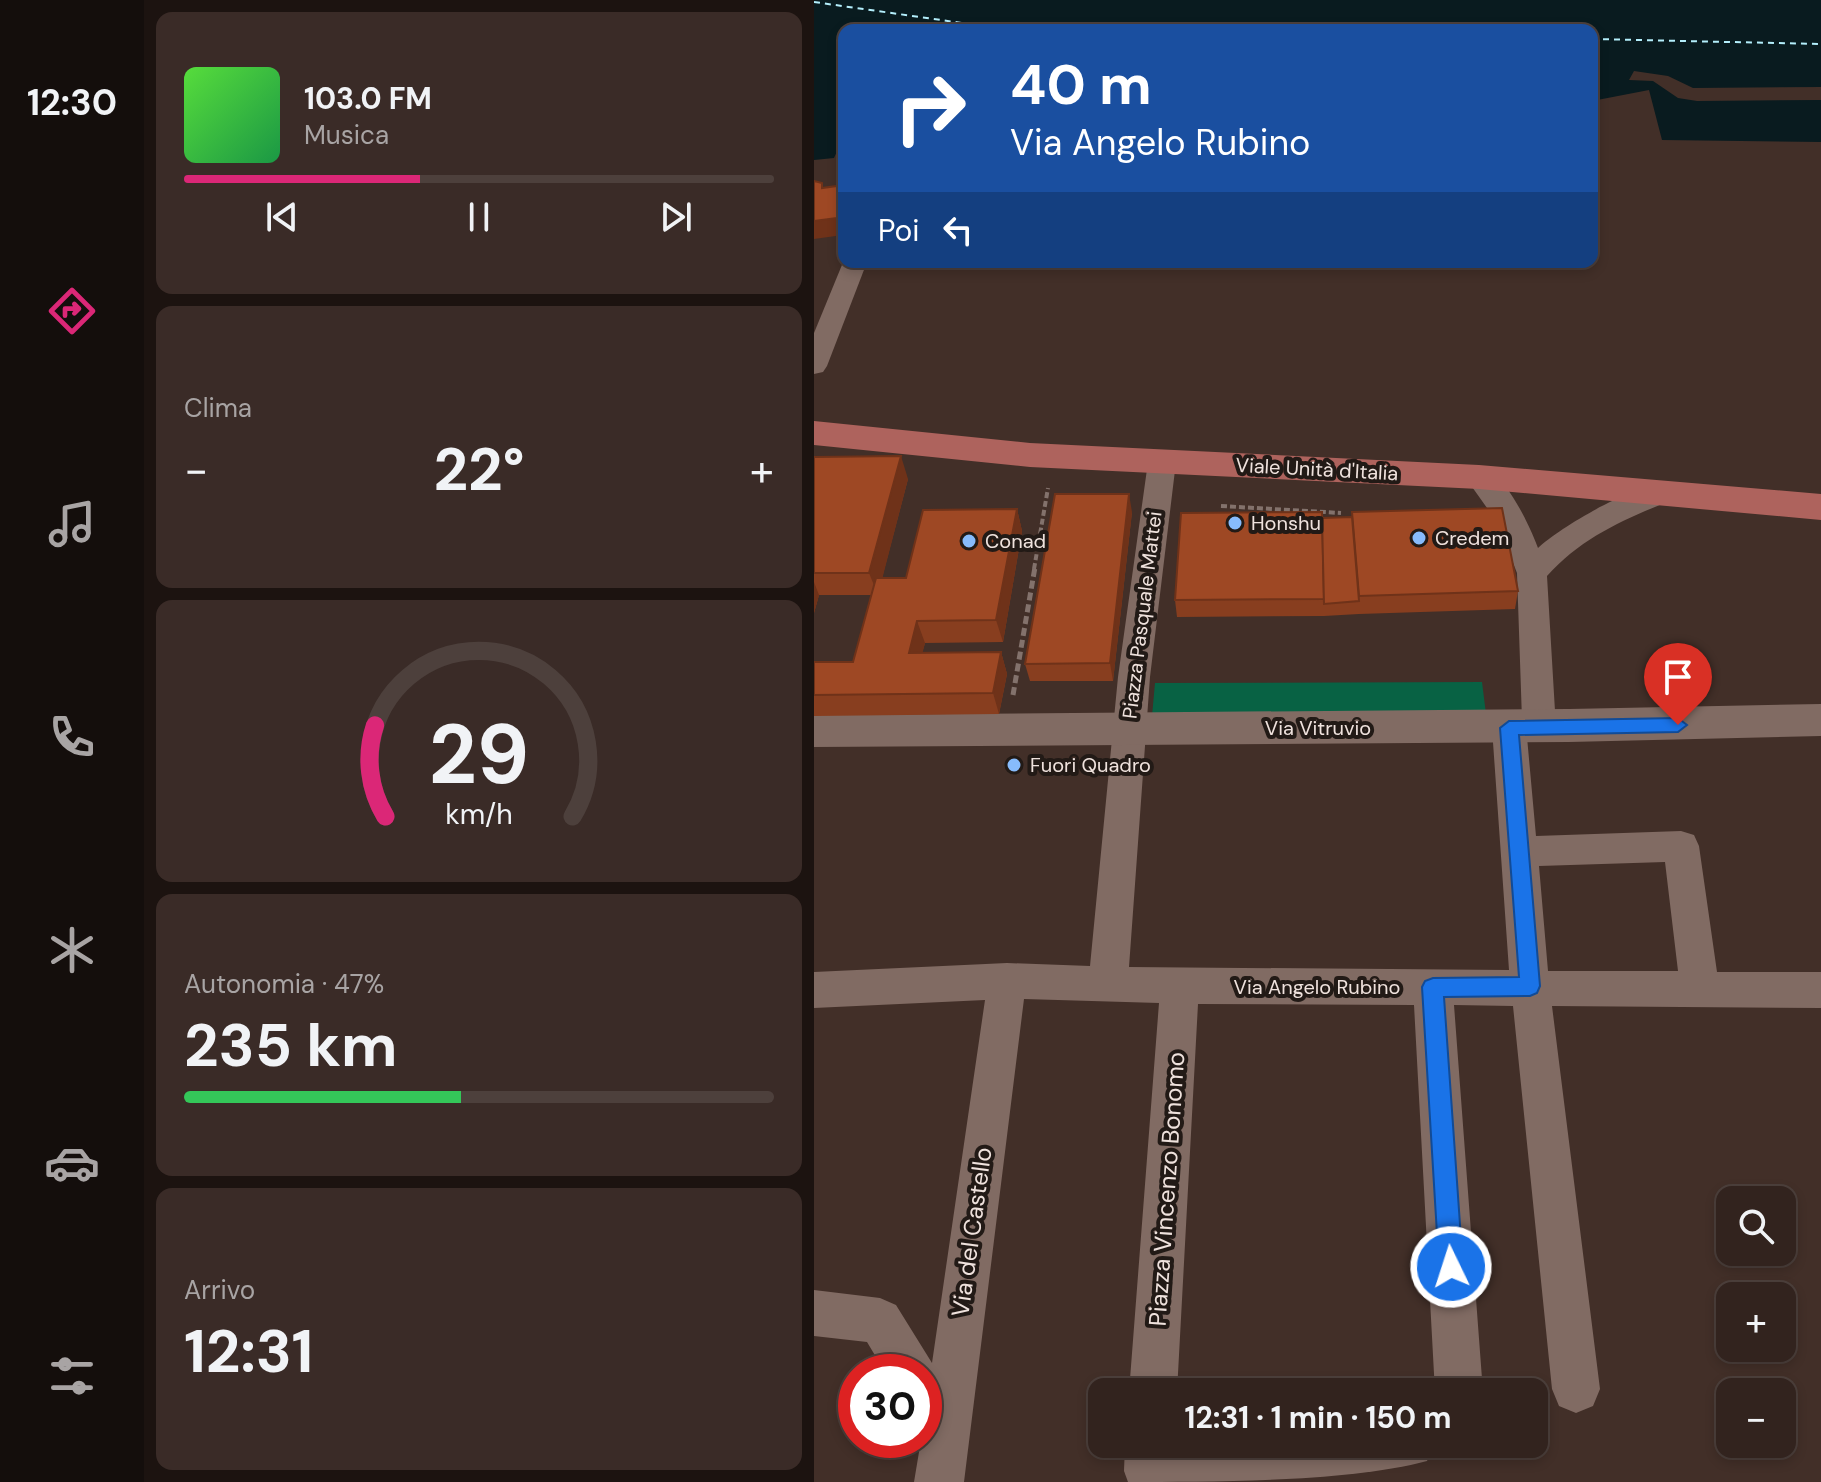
<!DOCTYPE html>
<html lang="it">
<head>
<meta charset="utf-8">
<style>
  :root { --surface:#32231e; --page:#3a2b27; --text:#f1f3f6; --muted:#a8a4a4; --line:#4d403c; --accent:#db2777 }
  body { margin:0; font-family:"DM Sans",sans-serif; background:var(--page); color:var(--text); height:100vh; display:flex; flex-direction:column; font-size:30px; white-space:nowrap }
  * { box-sizing:border-box; margin:0 }
  p { font-size:26px; color:var(--muted) }
  .icon { flex:none; width:44px; height:44px; fill:none; stroke:currentColor; stroke-width:2; stroke-linecap:round; stroke-linejoin:round }
  .map { position:relative; flex:1; overflow:hidden }
  .side { display:flex; flex-direction:column; gap:12px; padding:12px; background:#1c1310; width:670px }
  .side>* { flex:none }
  .hud { position:absolute; left:24px; top:24px; width:760px; height:244px; border-radius:16px; box-shadow:0 4px 12px #0003,0 0 0 2px var(--line); background:#1a4fa0; color:#fff; overflow:hidden }
  .tools { position:absolute; left:902px; top:1186px; display:grid; gap:16px }
  .tools a { display:grid; place-items:center; width:80px; height:80px; border-radius:16px; background:var(--surface); box-shadow:0 4px 12px #0003,0 0 0 2px var(--line); font-size:40px }
  .speed { position:absolute; left:24px; top:1354px; display:flex; gap:16px; font-size:40px; font-weight:700; text-align:center }
  .speed>* { display:grid; place-content:center; width:104px; height:104px; border-radius:50%; background:var(--surface); box-shadow:0 4px 12px #0003,0 0 0 2px var(--line); line-height:1 }
  .speed .limit { border:12px solid #d22; background:#fff; color:#111 }
  .pin { position:absolute; display:grid; place-items:center; width:68px; height:68px; color:#fff; margin:-82px -34px; border-radius:50% 50% 50% 0; rotate:-45deg; box-shadow:0 0 8px #0007 }
  .pin .icon { rotate:45deg }
  .me { position:absolute; width:88px; margin:-44px; rotate:356deg; stroke-linejoin:round; filter:drop-shadow(0 0 6px #0008) }
  .turn { display:flex; align-items:center; gap:28px; height:168px; padding:0 40px; font-size:36px }
  .turn .icon { width:104px; height:104px; stroke-width:2.5 }
  .turn b { display:block; font-size:56px; line-height:68px }
  .then { display:flex; align-items:center; height:76px; padding:0 40px; background:#0003; gap:16px; font-size:30px }
  .big { font-size:60px; font-weight:700; line-height:1.1 }
  .side .widget { flex:1; display:flex; flex-direction:column; justify-content:center; gap:12px; min-width:0; padding:0 28px; border-radius:16px; background:var(--page) }
  .side .dial { align-items:center; gap:0 }
  .dial svg { height:208px; overflow:visible; fill:none; stroke:var(--line); stroke-width:7; stroke-linecap:round; text-anchor:middle }
  .dial text { fill:var(--text); stroke:none }
  .song { display:flex; align-items:center; gap:24px }
  .cover { width:96px; height:96px; border-radius:12px; background:linear-gradient(135deg,hsl(110 70% 55%),hsl(140 70% 35%)) }
  .played { height:8px; border-radius:4px; background:linear-gradient(90deg,var(--accent) 40%,var(--line) 40%) }
  .keys { display:flex; justify-content:space-around; direction:ltr }
  .heat { display:flex; justify-content:space-between; align-items:center; font-size:44px; direction:ltr }
  .charge { height:12px; border-radius:6px; background:linear-gradient(90deg,#34c759 47%,var(--line) 0) }
  .trip { position:absolute; left:274px; top:1378px; width:460px; height:80px; border-radius:16px; background:var(--surface); box-shadow:0 4px 12px #0003,0 0 0 2px var(--line); font-weight:700; line-height:80px; text-align:center }
  main { display:flex; flex:1; min-height:0 }
  .dock { display:flex; flex-direction:column; width:144px; justify-content:space-around; align-items:center; background:#140e0c; color:var(--muted) }
  .dock .icon { width:56px; height:56px }
  .dock .current { color:var(--accent) }
  .dock b { font-size:36px; color:var(--text) }
  .map>svg:first-child { display:block }
  .green { fill:#086244 }
  .water { fill:#091b1f }
  .lines { fill:none; stroke-linecap:round; stroke-linejoin:round }
  .ferry { stroke:#b4effc; stroke-width:2; stroke-dasharray:6 5; stroke-linecap:butt }
  .path-far1 { stroke:#83726c; stroke-width:4; stroke-dasharray:6 3; stroke-linecap:butt }
  .path { stroke:#83726c; stroke-width:5; stroke-dasharray:8 4; stroke-linecap:butt }
  .minor { fill:#816b63; fill-rule:evenodd }
  .tertiary { fill:#816b63; fill-rule:evenodd }
  .primary { fill:#ae635d; fill-rule:evenodd }
  .wall { fill:#883e1f }
  .shaded-wall { fill:#6f3219 }
  .building { fill:#9e4824; stroke:#6f3219; stroke-width:2 }
  .route { fill:#1a73e8; stroke:#114b97; stroke-width:2 }
  .poi-dot { fill:#87bbfc; stroke:#221a16; stroke-width:3 }
  .labels { text-anchor:middle; stroke-width:8; stroke-linejoin:round; paint-order:stroke }
  .street-label { font-size:20px; fill:#efe2dd; stroke:#221a16 }
  .poi-label { font-size:20px; fill:#efe2dd; stroke:#221a16; text-anchor:start }
  .near-street-label { font-size:24px; fill:#efe2dd; stroke:#221a16 }
</style>
</head>
<body>
<main>
<nav class="dock">
<b>12:30</b>
<svg class="icon current" aria-label="directions" viewBox="0 0 24 24"><path d="M12 3l9 9-9 9-9-9zM9 14v-3h6M13 9l2 2-2 2"/></svg>
<svg class="icon" aria-label="music" viewBox="0 0 24 24"><path d="M9 18V5l10-2v13"/><circle cx="6" cy="18" r="3"/><circle cx="16" cy="16" r="3"/></svg>
<svg class="icon" aria-label="phone" viewBox="0 0 24 24"><path d="M5 4h4l2 5-3 2q2 4 5 5l2-3 5 2v4C11 20 4 13 5 4z"/></svg>
<svg class="icon" aria-label="climate" viewBox="0 0 24 24"><path d="M12 3v18M4 7l16 10M4 17L20 7"/></svg>
<svg class="icon" aria-label="car" viewBox="0 0 24 24"><path d="M5 17H2v-5l4-1 3-4h7l3 4 3 1v5h-3M9 17h6M6 11h13"/><circle cx="7" cy="17" r="2"/><circle cx="17" cy="17" r="2"/></svg>
<svg class="icon" aria-label="filters" viewBox="0 0 24 24"><path d="M4 7h16M4 17h16"/><circle cx="9" cy="7" r="2"/><circle cx="15" cy="17" r="2"/></svg>
</nav>
<section class="side">
<div class="widget">
<div class="song"><i class="cover"></i><div><b>103.0 FM</b><p>Musica</p></div></div>
<div class="played"></div>
<div class="keys"><svg class="icon" aria-label="previous" viewBox="0 0 24 24"><path d="M18 5L8 12l10 7zM5 5v14"/></svg><svg class="icon" aria-label="pause" viewBox="0 0 24 24"><path d="M8 5v14M16 5v14"/></svg><svg class="icon" aria-label="next" viewBox="0 0 24 24"><path d="M6 5l10 7-10 7zM19 5v14"/></svg></div>
</div>
<div class="widget"><p>Clima</p>
<div class="heat"><a>−</a><b class="big">22°</b><a>+</a></div>
</div>
<div class="widget dial"><svg viewBox="0 0 100 80">
<path d="M14 69A42 42 0 1 1 86 69"/>
<path d="M14 69A42 42 0 0 1 10 34" stroke="#db2777"/>
<text x="50" y="56" font-size="32" font-weight="700">29</text>
<text x="50" y="72" font-size="11">km/h</text>
</svg></div>
<div class="widget"><p>Autonomia · 47%</p><b class="big">235 km</b><div class="charge"></div></div>
<div class="widget"><p>Arrivo</p><b class="big">12:31</b></div>
</section>
<div class="map">
<svg width="1007" height="1482" viewBox="0 0 1007 1482">
  <rect width="100%" height="100%" fill="#422f28"/>
  <polygon class="green" points="668,682 672,714 338,716 341,683"/>
  <polygon class="water" points="0,0 1007,0 1007,87 879,88 854,76 820,71 815,80 839,81 864,98 883,101 1007,100 1007,142 848,140 835,90 778,101 778,30 30,30 30,136 20,158 0,160"/>
  <g class="lines">
    <g class="ferry">
      <polyline points="0,2 155,24 482,30"/>
      <polyline points="778,39 1007,44"/>
    </g>
    <g class="path-far1">
      <polyline points="407,506 527,513"/>
      <polyline points="220,569 234,488"/>
    </g>
    <polyline class="path" points="199,695 221,567"/>
    <g class="minor">
      <polygon points="30,260 53,262 13,366 9,372 0,374 0,333"/>
      <path d="M 348,453 L 358,455 L 362,462 L 336,677 L 315,967 L 695,970 L 678,728 L 683,719 L 695,715 L 708,720 L 703,573 L 683,522 L 651,477 L 655,470 C 661,469 668,466 674,470 C 695,482 716,526 724,548 C 748,526 828,478 858,486 L 862,493 L 858,500 C 811,519 768,537 733,576 L 742,728 L 737,737 L 725,741 L 713,737 L 722,836 L 867,831 L 880,835 L 885,846 L 903,972 L 1007,972 L 1007,1008 L 738,1006 L 786,1389 L 779,1406 L 762,1413 L 745,1406 L 738,1389 L 699,1006 L 640,1005 L 669,1392 L 621,1392 L 600,1005 L 384,1004 L 363,1392 L 315,1392 L 345,1003 L 210,999 L 150,1482 L 100,1482 L 107,1440 L 110,1440 L 114,1389 L 110,1390 L 110,1372 L 71,1372 L 53,1342 L 0,1336 L 0,1290 L 66,1298 L 82,1305 L 118,1363 L 171,1000 L 0,1008 L 0,972 L 193,963 L 276,966 L 304,677 L 334,462 L 338,455 ZM 851,862 L 864,971 L 734,971 L 725,866 Z"/>
      <path d="M 311,1444 L 620,1444 L 613,1461 C 535,1482 400,1482 314,1482 L 310,1471 Z"/>
    </g>
    <polygon class="tertiary" points="1007,704 1007,736 755,742 0,747 0,715 755,709"/>
    <polygon class="primary" points="0,421 216,443 665,465 1007,494 1007,520 665,489 216,467 0,445"/>
  </g>
  <g class="wall">
    <polygon points="0,457 94,479 68,578 92,578 203,509 208,531 189,642 111,643 108,653 187,652 193,674 185,714 0,716 0,662 39,662 57,595 5,595 0,613"/>
    <polygon points="318,512 299,681 216,681 211,664"/>
    <polygon points="704,591 701,609 545,614 510,616 363,617 361,600"/>
  </g>
  <g class="shaded-wall">
    <polygon points="30,193 30,231 29,235 0,239 0,221"/>
    <polygon points="87,456 94,479 64,595 55,573"/>
    <polygon points="315,494 318,512 299,681 296,663"/>
    <polygon points="203,509 208,531 189,642 182,620"/>
    <polygon points="0,582 5,595 0,613"/>
    <polygon points="103,621 111,643 103,675 95,653"/>
    <polygon points="187,652 193,674 185,714 179,693"/>
  </g>
  <g class="building">
    <polygon points="0,181 8,183 8,188 30,185 30,193 23,218 0,221"/>
    <polygon points="87,456 55,573 0,573 0,457"/>
    <polygon points="241,494 315,494 296,663 211,664"/>
    <polygon points="688,508 704,591 545,596 538,512"/>
    <polygon points="203,509 182,620 103,621 95,653 187,652 179,693 0,695 0,662 39,662 62,578 92,578 109,510"/>
    <polygon points="508,512 510,599 361,600 367,513"/>
    <polygon points="538,517 545,601 510,604 508,518"/>
  </g>
  <polygon class="route" points="864,718 873,725 864,732 705,735 726,986 723,993 716,996 630,997 649,1267 645,1276 637,1279 629,1276 625,1267 608,987 611,981 619,978 705,977 686,728 695,721"/>
  <g class="poi-dot">
    <circle cx="421" cy="523" r="8"/>
    <circle cx="605" cy="538" r="8"/>
    <circle cx="155" cy="541" r="8"/>
    <circle cx="200" cy="765" r="8"/>
  </g>
  <g class="labels">
    <g class="street-label">
      <text transform="translate(503 469) rotate(3)" y="7">Viale Unità d'Italia</text>
      <text transform="translate(328 615) rotate(-83)" y="7">Piazza Pasquale Mattei</text>
      <text x="504" y="735">Via Vitruvio</text>
      <text x="503" y="994">Via Angelo Rubino</text>
    </g>
    <g class="poi-label">
      <text x="437" y="530">Honshu</text>
      <text x="621" y="545">Credem</text>
      <text x="171" y="548">Conad</text>
      <text x="216" y="772">Fuori Quadro</text>
    </g>
    <g class="near-street-label">
      <text transform="translate(353 1189) rotate(-86)" y="8">Piazza Vincenzo Bonomo</text>
      <text transform="translate(158 1232) rotate(-82)" y="8">Via del Castello</text>
    </g>
  </g>
</svg>
<div class="tools">
<a><svg class="icon" aria-label="search" viewBox="0 0 24 24"><circle cx="10" cy="10" r="6"/><path d="M15 15l6 6"/></svg></a>
<a>+</a>
<a>−</a>
</div>
<div class="speed"><div class="limit">30</div></div>
<div class="pin" style="left:864px;top:725px;background:#d93025"><svg class="icon" aria-label="arrive" viewBox="0 0 24 24"><path d="M6 21V4h12l-3 4 3 4H6"/></svg></div>
<svg class="me" style="left:637px;top:1267px" viewBox="-20 -20 40 40"><circle r="17" fill="#1a73e8" stroke="#fff" stroke-width="3"/><path d="M0-11L8 9 0 5-8 9z" fill="#fff"/></svg>
<div class="trip">12:31 · 1 min · 150 m</div>
<div class="hud">
<div class="turn"><svg class="icon" aria-label="right" viewBox="0 0 24 24"><path d="M7 20v-9h11M14 6l5 5-5 5"/></svg><div><b>40 m</b>Via Angelo Rubino</div></div>
<div class="then">Poi<svg class="icon" aria-label="left" viewBox="0 0 24 24"><path d="M17 20v-9H6M10 6l-5 5 5 5"/></svg></div>
</div>
</div>
</main>
</body>
</html>
